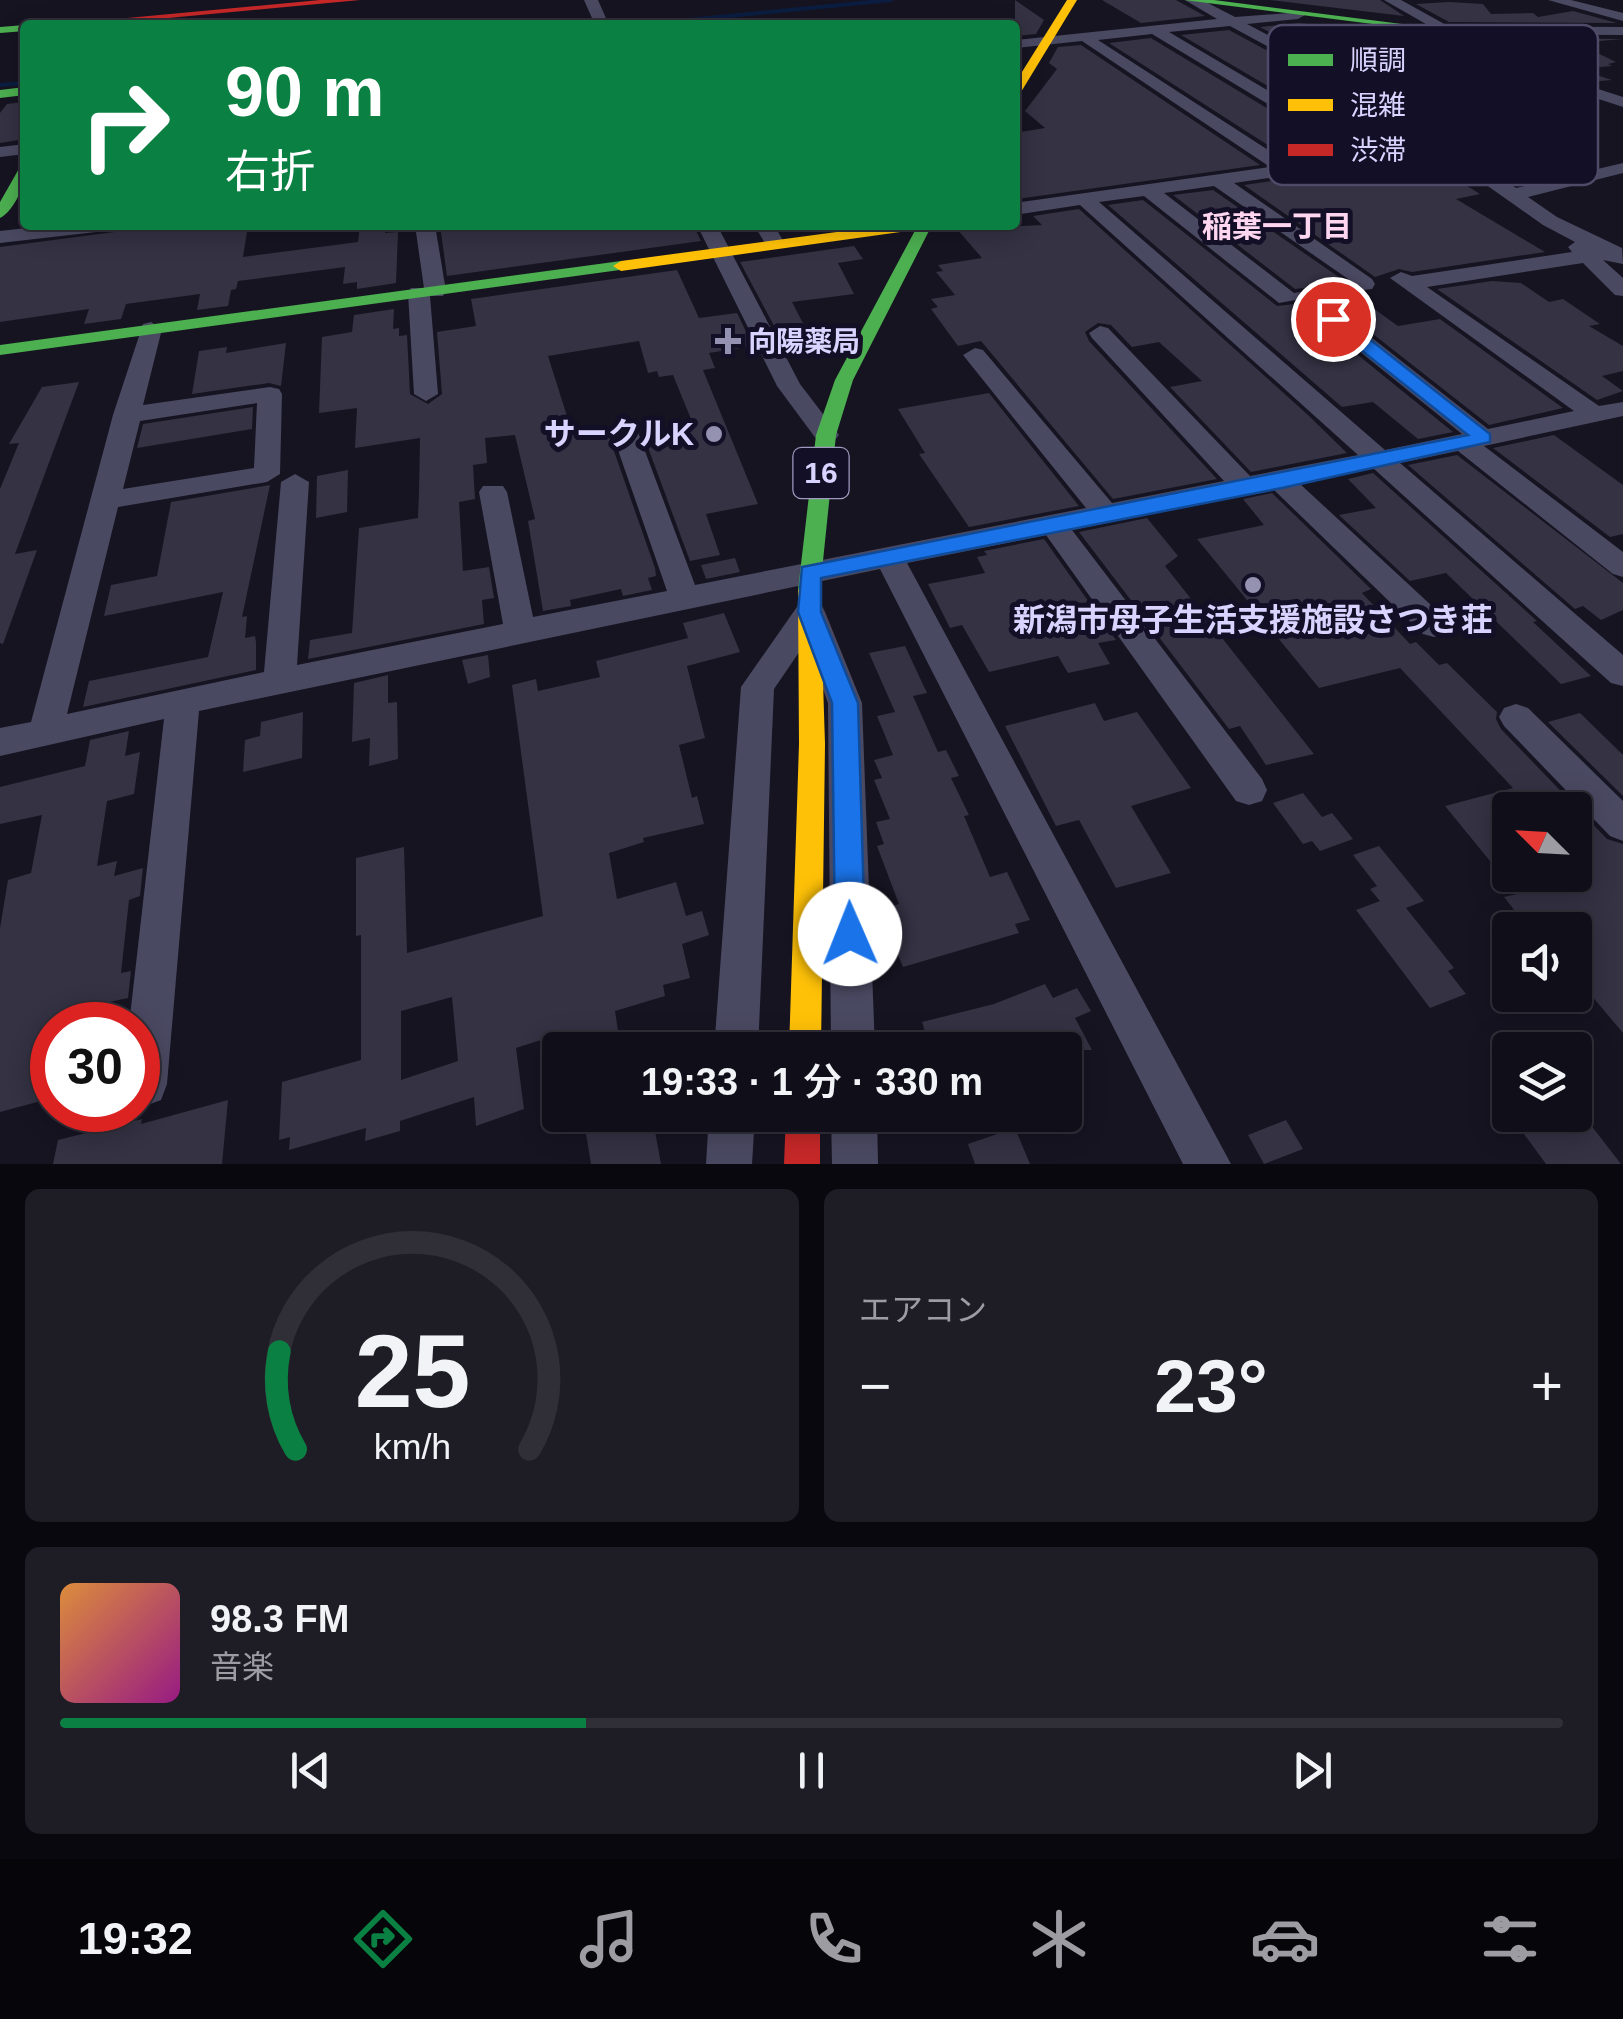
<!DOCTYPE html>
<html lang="ja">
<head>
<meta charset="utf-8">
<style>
  :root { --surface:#100f19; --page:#1e1d26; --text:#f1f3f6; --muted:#9c9ca2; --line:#302f38; --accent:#0b8043 }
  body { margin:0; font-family:Helvetica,"Noto Sans JP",sans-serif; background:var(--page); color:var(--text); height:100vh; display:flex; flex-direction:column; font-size:38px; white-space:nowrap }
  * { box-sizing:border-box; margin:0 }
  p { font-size:32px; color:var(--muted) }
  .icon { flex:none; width:55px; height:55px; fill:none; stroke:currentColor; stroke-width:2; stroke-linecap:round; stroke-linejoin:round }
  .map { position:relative; height:1164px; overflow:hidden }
  .sheet { display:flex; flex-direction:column; gap:25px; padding:25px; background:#09080e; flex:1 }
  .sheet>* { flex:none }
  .hud { position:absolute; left:20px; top:20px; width:1000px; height:210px; border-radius:10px; box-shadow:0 5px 25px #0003,0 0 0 2px var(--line); background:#0b8043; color:#fff; overflow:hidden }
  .needle { width:65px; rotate:294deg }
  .fabs { position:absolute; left:1492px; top:792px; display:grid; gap:20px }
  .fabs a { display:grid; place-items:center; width:100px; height:100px; border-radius:10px; background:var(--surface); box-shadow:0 5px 25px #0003,0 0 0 2px var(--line); font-size:50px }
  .speed { position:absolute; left:30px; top:1002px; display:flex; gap:20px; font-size:50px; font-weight:700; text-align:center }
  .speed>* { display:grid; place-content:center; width:130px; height:130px; border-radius:50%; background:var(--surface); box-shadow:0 5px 25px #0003,0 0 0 2px var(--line); line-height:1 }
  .speed .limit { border:15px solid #d22; background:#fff; color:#111 }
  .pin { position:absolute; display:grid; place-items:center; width:85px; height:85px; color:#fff; margin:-42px; border:5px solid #fff; border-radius:50%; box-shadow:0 2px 10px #0007 }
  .me { position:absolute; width:110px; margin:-55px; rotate:359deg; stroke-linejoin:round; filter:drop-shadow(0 0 8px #0008) }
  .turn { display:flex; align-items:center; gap:35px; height:210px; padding:0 40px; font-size:45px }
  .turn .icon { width:130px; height:130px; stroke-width:2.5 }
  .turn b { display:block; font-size:70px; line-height:85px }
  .big { font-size:75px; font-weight:600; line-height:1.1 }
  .sheet .tile { flex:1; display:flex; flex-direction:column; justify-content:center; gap:15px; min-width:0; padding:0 35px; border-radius:15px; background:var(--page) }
  .sheet .dial { align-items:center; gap:0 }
  .dial svg { height:260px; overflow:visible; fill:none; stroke:var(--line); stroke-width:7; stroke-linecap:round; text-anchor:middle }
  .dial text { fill:var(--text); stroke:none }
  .song { display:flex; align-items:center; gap:30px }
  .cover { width:120px; height:120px; border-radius:15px; background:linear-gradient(135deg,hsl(30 70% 55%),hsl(310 70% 35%)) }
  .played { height:10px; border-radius:5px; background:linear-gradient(90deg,var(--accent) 35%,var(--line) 35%) }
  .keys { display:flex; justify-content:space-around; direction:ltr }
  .heat { display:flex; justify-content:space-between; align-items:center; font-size:55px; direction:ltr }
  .sheet .tiles { flex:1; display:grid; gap:25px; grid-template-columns:1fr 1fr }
  .tile:last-child { grid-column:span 2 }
  .trip { position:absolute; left:542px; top:1032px; width:540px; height:100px; border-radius:10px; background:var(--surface); box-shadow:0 5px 25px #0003,0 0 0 2px var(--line); font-weight:600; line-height:100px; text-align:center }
  .menu { display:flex; height:160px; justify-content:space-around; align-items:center; background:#06060a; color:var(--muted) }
  .menu .icon { width:70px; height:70px }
  .menu .current { color:var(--accent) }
  .menu b { font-size:45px; color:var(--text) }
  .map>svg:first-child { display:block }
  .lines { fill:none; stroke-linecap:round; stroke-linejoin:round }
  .stream { stroke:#0b1e41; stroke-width:4 }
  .building { fill:#343243; fill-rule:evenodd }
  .street { fill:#4a4962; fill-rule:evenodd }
  .fast { fill:#4caf50; fill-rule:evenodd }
  .slow { fill:#ffc107; fill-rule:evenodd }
  .jam { fill:#c62828; fill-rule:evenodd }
  .route { fill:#1a73e8; stroke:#114b97; stroke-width:2.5 }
  .poi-dot { fill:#9591b1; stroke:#130f26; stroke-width:4 }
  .labels { text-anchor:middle; stroke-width:10; stroke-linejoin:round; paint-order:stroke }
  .far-poi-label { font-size:28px; font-weight:bold; fill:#d9d4ff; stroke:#130f26; text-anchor:start }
  .far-neighbourhood-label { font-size:30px; font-weight:bold; fill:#ffd6f0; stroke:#130f26 }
  .shield { fill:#130f26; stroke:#9e99be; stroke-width:2.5 }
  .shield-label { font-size:30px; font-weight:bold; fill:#d9d4ff }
  .poi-label { font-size:32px; font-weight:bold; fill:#d9d4ff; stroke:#130f26; text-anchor:end }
  .key { fill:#130f26; stroke:#4e4a67; stroke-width:2.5 }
  .key-label { font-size:28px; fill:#d9d4ff }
</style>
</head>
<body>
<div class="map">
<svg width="1623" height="1164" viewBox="0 0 1623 1164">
  <rect width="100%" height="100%" fill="#161421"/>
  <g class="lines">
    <g class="stream">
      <polyline points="638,25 891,0"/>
      <polyline points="0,85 25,83"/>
    </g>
  </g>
  <g class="building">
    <polygon points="1015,0 1044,20 1036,34 1015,36"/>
    <polygon points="1102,0 1176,0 1205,16 1141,23"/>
    <polygon points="1270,0 1380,0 1404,16"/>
    <polygon points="1449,2 1483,4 1491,14 1533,13 1538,17 1573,11 1617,23 1449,22 1416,4"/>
    <polygon points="1299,23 1445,39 1500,71 1596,102 1475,115 1480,120 1447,120 1469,137 1452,140 1384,93 1260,27"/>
    <polygon points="1229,30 1368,105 1418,141 1394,141 1399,144 1373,148 1181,35"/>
    <polygon points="1151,38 1341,153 1291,160 1109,43"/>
    <polygon points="1477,38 1623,39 1588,42 1600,47 1587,48 1616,62 1608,64 1612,66 1578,69 1612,80 1589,82 1512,58"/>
    <polygon points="1081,45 1260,165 1017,199 1015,133 1045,128 1025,111 1057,69 1049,63 1058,47"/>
    <polygon points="25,102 25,139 0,143 0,113 7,104"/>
    <polygon points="1424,159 1480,194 1456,199 1545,252 1412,272 1399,269 1375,277 1244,185"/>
    <polygon points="1213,190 1346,282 1338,283 1398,326 1440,319 1563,408 1489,425 1313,287 1295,289 1173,195"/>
    <polygon points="1143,200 1277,306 1295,304 1453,432 1418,439 1373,402 1342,407 1108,205"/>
    <polygon points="1079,209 1308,415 1347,453 1251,472 1170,387 1202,381 1159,342 1132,347 1111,325 1098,323 1085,332 1089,341 1217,479 1113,499 981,341 958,346 931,309 938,307 931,299 955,295 936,272 943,271 938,265 982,258 957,229 1042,225 1033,216"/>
    <polygon points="168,225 248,225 243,257 358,242 360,225 386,225 385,233 398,232 396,283 357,289 357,282 343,284 345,267 238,281 236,289 231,290 228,306 197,310 200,294 126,304 121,319 84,324 89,309 0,322 0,247"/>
    <polygon points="440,225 693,225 701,241 447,276"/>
    <polygon points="854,246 863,259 838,263 854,294 792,302 817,350 789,354 740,262"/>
    <polygon points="677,270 699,318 737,313 753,346 709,353 715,368 703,370 758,504 706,514 720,555 690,561 643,434 693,424 673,375 659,377 657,371 648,373 639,341 548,356 572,432 596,427 598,433 608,434 655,568 656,576 648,578 652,590 623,596 621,589 570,600 571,606 543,611 528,521 535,519 515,435 485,438 487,463 473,465 475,499 459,502 463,571 489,567 494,598 482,600 484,624 308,659 310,640 352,633 359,528 418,518 419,492 420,438 355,448 357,408 319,413 322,337 352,332 354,315 394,309 393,329 399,328 399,336 407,335 410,394 428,404 442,394 437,332 476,326 471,299"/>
    <polygon points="1492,281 1521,283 1549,302 1563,299 1600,324 1589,326 1623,346 1623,371 1602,376 1623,391 1597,400 1437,289"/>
    <polygon points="286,343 281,386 269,383 192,394 199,351 227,347 226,353"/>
    <polygon points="79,382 15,554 37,550 3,644 0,643 0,489 19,443 9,444 42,387"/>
    <polygon points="989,393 1079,506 969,527 919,454 925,453 898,409"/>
    <polygon points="253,407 252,429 137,448 143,424"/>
    <polygon points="1554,435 1623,485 1623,534 1610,537 1493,448"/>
    <polygon points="1457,455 1623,583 1623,610 1601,620 1583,606 1575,609 1408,465"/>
    <polygon points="348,470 347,512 316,518 317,476"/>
    <polygon points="1373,473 1537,621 1533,622 1591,676 1561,684 1446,573 1410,581 1339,515 1376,508 1348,479"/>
    <polygon points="270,485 242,617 247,616 245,638 255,636 256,642 256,670 83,707 89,681 208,657 223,592 104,616 111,585 157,576 171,502"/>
    <path d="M 1272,493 L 1371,589 L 1362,593 L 1410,644 L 1416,642 L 1439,665 L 1447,663 L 1497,712 L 1496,719 L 1501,729 L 1607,839 L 1623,844 L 1623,1033 L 1575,976 L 1575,922 L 1546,930 L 1535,916 L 1522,920 L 1504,897 L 1517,894 L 1445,806 L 1513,788 L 1400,668 L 1319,688 L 1197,539 L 1264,525 L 1243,499 ZM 1510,810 L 1575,810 L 1575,875 L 1510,875 Z"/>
    <polygon points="1147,518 1178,556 1165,566 1314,754 1266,765 1240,726 1229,729 1079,532"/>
    <polygon points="1044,539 1116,640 1098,643 1110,664 1068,673 1058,656 989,672 962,625 950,628 928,584 985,573 977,557 987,555 984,551"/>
    <polygon points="735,558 740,572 706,579 701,565"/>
    <path d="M 724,613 L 740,652 L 687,666 L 705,738 L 679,745 L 692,798 L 697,796 L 704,824 L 643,838 L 644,842 L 609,853 L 617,899 L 676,882 L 686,916 L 702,911 L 709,935 L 682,944 L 690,978 L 663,985 L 665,996 L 615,1011 L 621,1050 L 565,1050 L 563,1033 L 516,1048 L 524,1109 L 476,1126 L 474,1097 L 400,1121 L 400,1131 L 365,1141 L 366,1128 L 289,1150 L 290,1137 L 279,1140 L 282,1082 L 361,1060 L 361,935 L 356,936 L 356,858 L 404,847 L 407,953 L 543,916 L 512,685 L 536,679 L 538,691 L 600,677 L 596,661 L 688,638 L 683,623 ZM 452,997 L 458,1061 L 401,1080 L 401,1011 Z"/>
    <polygon points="905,646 927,693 913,696 938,752 946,750 959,776 951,778 969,815 964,816 990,877 1007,872 1030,920 1015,924 1019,933 903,967 879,910 899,904 877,846 884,844 876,822 890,819 874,780 882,778 874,760 893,755 877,716 895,712 869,653"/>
    <polygon points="488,655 490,677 468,684 462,660"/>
    <polygon points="388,675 388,703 397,702 398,759 369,766 370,738 352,742 354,683"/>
    <polygon points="1095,703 1104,721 1137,712 1191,788 1131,806 1171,873 1116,888 1079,820 1056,826 1005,726"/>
    <polygon points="303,712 302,758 243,772 245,740 260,736 261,722"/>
    <polygon points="1580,713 1623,755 1623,796 1548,722"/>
    <polygon points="129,731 125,756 140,752 134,794 107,801 97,866 117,861 114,876 143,868 140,896 129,900 121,973 131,971 128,998 81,1008 78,1025 52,1025 52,1098 0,1112 0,928 8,880 31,873 42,815 0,824 0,787 85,766 90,740"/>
    <polygon points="1303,793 1322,817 1332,813 1353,839 1320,851 1312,841 1303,844 1273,803"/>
    <polygon points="1379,846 1424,901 1406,908 1454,968 1448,971 1466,994 1430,1008 1356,910 1380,901 1370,889 1377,886 1353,855"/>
    <polygon points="1045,984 1053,998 1077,988 1091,1011 1075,1018 1092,1050 931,1050 922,1022 994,1004"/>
    <polygon points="228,1100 222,1164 53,1164 58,1140 142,1119 141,1124"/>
    <polygon points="583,1115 652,1115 661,1164 591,1164"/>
    <polygon points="1510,1115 1583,1115 1621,1164 1546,1164"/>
    <polygon points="1286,1120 1303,1149 1264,1164 1248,1135"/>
    <polygon points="1015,1128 1030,1164 975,1164 968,1144"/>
  </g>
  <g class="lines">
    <g class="street">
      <polygon points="584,0 598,0 609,25 595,25"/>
      <path d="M 1185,0 L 1202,0 L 1235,17 L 1303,12 L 1305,15 L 1298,19 L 1247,24 L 1382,96 L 1516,188 L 1623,163 L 1623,173 L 1528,197 L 1557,217 L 1622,248 L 1623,264 L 1603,260 L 1623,278 L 1623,296 L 1615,295 L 1583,263 L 1427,287 L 1599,406 L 1623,402 L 1623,416 L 1484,446 L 1623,552 L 1623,577 L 1613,574 L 1458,451 L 1400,463 L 1623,655 L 1623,686 L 1611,683 L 1373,468 L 1299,483 L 1445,618 L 1450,626 L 1445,634 L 1434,637 L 1423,634 L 1273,489 L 1072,530 L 1262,779 L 1267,790 L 1262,801 L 1249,805 L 1236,801 L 1046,535 L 907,563 L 1231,1164 L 1183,1164 L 880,569 L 199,711 L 167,1084 L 161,1100 L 145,1106 L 138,1103 L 138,1025 L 129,1025 L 164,719 L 0,756 L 0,728 L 31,722 L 113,415 L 143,324 L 151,322 L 162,329 L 143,405 L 270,387 L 279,389 L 282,394 L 280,474 L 267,482 L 118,507 L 67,714 L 264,672 L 281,482 L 295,474 L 309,482 L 297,665 L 503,624 L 479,492 L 483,486 L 503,486 L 507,492 L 533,617 L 667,591 L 610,427 L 623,419 L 636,427 L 695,585 L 1086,508 L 963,355 L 975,348 L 983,350 L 1112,503 L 1224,481 L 1092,338 L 1089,333 L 1100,326 L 1108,328 L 1250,476 L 1358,455 L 1080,205 L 1015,215 L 1015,203 L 1270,167 L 1082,41 L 1015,48 L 1015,40 L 1217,19 ZM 1230,26 L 1370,102 L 1429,144 L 1372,152 L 1169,32 ZM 1152,34 L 1352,155 L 1290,164 L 1098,40 ZM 1441,153 L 1543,225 L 1575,242 L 1568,247 L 1572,252 L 1412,276 L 1401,272 L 1390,278 L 1574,411 L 1488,429 L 1311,290 L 1294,293 L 1164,193 L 1214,186 L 1364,290 L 1372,289 L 1375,284 L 1372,279 L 1234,183 ZM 1144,196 L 1279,303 L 1296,300 L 1462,434 L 1385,450 L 1099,202 ZM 257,403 L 254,468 L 123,489 L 140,421 Z"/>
      <polygon points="1384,0 1401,0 1448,26 1623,27 1623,35 1463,34 1511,61 1623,97 1623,107 1501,67"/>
      <polygon points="1548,0 1571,0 1623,13 1623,21"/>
      <polygon points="25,144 25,154 0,157 0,147"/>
      <polygon points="53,225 115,225 105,231 0,243 0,231"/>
      <polygon points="415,225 435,225 446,291 443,296 430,296 438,394 426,401 414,394 408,293 411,288 424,288"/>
      <polygon points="697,225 717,225 800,384 839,435 835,440 817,440 777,386"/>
      <polygon points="754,225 774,225 785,244 782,248 768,248"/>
      <polygon points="810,601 821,604 825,612 862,703 875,1050 831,1050 828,703 806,642 774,689 758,1050 714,1050 741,687 799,604"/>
      <polygon points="1516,704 1528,708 1623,801 1623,841 1610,836 1504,726 1499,717 1504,708"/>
      <polygon points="709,1115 755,1115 752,1164 706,1164"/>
      <polygon points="831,1115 877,1115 878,1164 832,1164"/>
    </g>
    <g class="fast">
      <polygon points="1184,0 1214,0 1449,30 1444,33"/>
      <polygon points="25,25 25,31 0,33 0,27"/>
      <polygon points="25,87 25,95 0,98 0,90"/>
      <path d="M 25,166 C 25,184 16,209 0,218 L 0,202 L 20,167 Z"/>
      <polygon points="918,225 932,225 853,380 836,435 820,590 809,598 801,596 798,590 816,435 835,380"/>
      <polygon points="621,261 629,266 627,269 0,355 0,345"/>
    </g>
    <g class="slow">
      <polygon points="1067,0 1077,0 1021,92 1015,96 1015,83"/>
      <polygon points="889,225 929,225 922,229 621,271 613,266 621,261"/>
      <polygon points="809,582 820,590 825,744 821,1050 789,1050 799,744 798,590"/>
    </g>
    <g class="jam">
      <polygon points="320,0 360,0 94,25 52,25"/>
      <polygon points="786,1115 820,1115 820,1164 784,1164"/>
    </g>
  </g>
  <polygon class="route" points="1327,315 1339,315 1490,434 1490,442 1282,488 821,578 821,612 858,703 865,934 861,944 850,948 839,944 835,934 832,703 798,612 802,567 1468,435 1327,323"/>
  <g class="poi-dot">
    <path d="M723 326h10v10h10v10h-10v10h-10v-10h-10v-10h10z"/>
    <circle cx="714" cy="434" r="10"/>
    <circle cx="1253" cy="585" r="10"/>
  </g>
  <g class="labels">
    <g class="far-poi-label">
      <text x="748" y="351">向陽薬局</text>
    </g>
    <g class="far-neighbourhood-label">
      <text x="1277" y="237">稲葉一丁目</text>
    </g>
    <rect class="shield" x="793.5" y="448" width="55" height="50" rx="8"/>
    <g class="shield-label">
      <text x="821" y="483">16</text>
    </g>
    <g class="poi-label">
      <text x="694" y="445">サークルK</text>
      <text x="1253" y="631" text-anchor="middle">新潟市母子生活支援施設さつき荘</text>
    </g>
  </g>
  <rect x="1268" y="25" width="330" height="160" rx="15" class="key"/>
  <rect x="1288" y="54" width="45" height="12" fill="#4caf50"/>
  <rect x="1288" y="99" width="45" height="12" fill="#ffc107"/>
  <rect x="1288" y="144" width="45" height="12" fill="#c62828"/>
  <g class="key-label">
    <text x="1350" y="70">順調</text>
    <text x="1350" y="115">混雑</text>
    <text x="1350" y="160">渋滞</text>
  </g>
</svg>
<div class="fabs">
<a><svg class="needle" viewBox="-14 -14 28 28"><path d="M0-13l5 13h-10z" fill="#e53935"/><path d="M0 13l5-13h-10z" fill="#9c9ca2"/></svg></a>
<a><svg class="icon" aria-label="sound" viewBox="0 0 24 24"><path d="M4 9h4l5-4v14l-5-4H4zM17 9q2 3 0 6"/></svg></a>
<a><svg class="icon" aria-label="layers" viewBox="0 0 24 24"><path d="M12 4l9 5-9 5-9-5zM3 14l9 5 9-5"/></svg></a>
</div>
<div class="speed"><div class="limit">30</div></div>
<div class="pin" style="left:1333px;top:319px;background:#d93025"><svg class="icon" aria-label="arrive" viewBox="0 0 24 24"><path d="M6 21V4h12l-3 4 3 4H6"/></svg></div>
<svg class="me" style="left:850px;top:934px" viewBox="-20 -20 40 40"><circle r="19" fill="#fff"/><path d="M0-13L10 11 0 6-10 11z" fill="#1a73e8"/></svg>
<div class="trip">19:33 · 1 分 · 330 m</div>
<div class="hud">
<div class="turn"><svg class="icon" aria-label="right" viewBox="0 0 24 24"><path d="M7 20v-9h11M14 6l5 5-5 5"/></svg><div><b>90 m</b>右折</div></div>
</div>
</div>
<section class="sheet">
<div class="tiles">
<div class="tile dial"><svg viewBox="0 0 100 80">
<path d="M14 69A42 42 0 1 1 86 69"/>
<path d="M14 69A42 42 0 0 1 9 39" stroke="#0b8043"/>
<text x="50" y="56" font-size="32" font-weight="700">25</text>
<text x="50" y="72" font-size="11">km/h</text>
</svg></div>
<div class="tile"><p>エアコン</p>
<div class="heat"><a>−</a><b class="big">23°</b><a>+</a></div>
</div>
<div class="tile">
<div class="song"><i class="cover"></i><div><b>98.3 FM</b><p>音楽</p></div></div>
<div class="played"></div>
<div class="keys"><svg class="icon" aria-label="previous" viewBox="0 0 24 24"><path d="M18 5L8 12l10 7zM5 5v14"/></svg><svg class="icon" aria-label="pause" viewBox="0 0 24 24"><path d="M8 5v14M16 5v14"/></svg><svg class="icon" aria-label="next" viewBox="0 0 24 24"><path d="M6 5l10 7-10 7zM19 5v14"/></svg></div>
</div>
</div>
</section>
<nav class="menu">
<b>19:32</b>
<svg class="icon current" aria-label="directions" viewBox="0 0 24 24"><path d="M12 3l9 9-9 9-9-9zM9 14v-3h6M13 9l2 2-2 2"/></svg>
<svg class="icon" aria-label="music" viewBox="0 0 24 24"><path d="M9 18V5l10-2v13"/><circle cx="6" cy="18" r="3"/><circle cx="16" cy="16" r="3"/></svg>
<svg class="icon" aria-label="phone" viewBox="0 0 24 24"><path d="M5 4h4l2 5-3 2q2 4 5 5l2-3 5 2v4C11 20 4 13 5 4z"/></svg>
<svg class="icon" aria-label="climate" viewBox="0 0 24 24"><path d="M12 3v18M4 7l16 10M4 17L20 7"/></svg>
<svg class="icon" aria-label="car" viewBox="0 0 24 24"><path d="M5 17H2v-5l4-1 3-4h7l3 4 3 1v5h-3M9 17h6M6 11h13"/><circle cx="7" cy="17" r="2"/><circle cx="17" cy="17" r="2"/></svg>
<svg class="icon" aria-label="filters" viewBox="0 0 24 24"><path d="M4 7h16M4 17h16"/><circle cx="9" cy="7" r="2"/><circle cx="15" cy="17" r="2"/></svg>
</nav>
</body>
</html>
